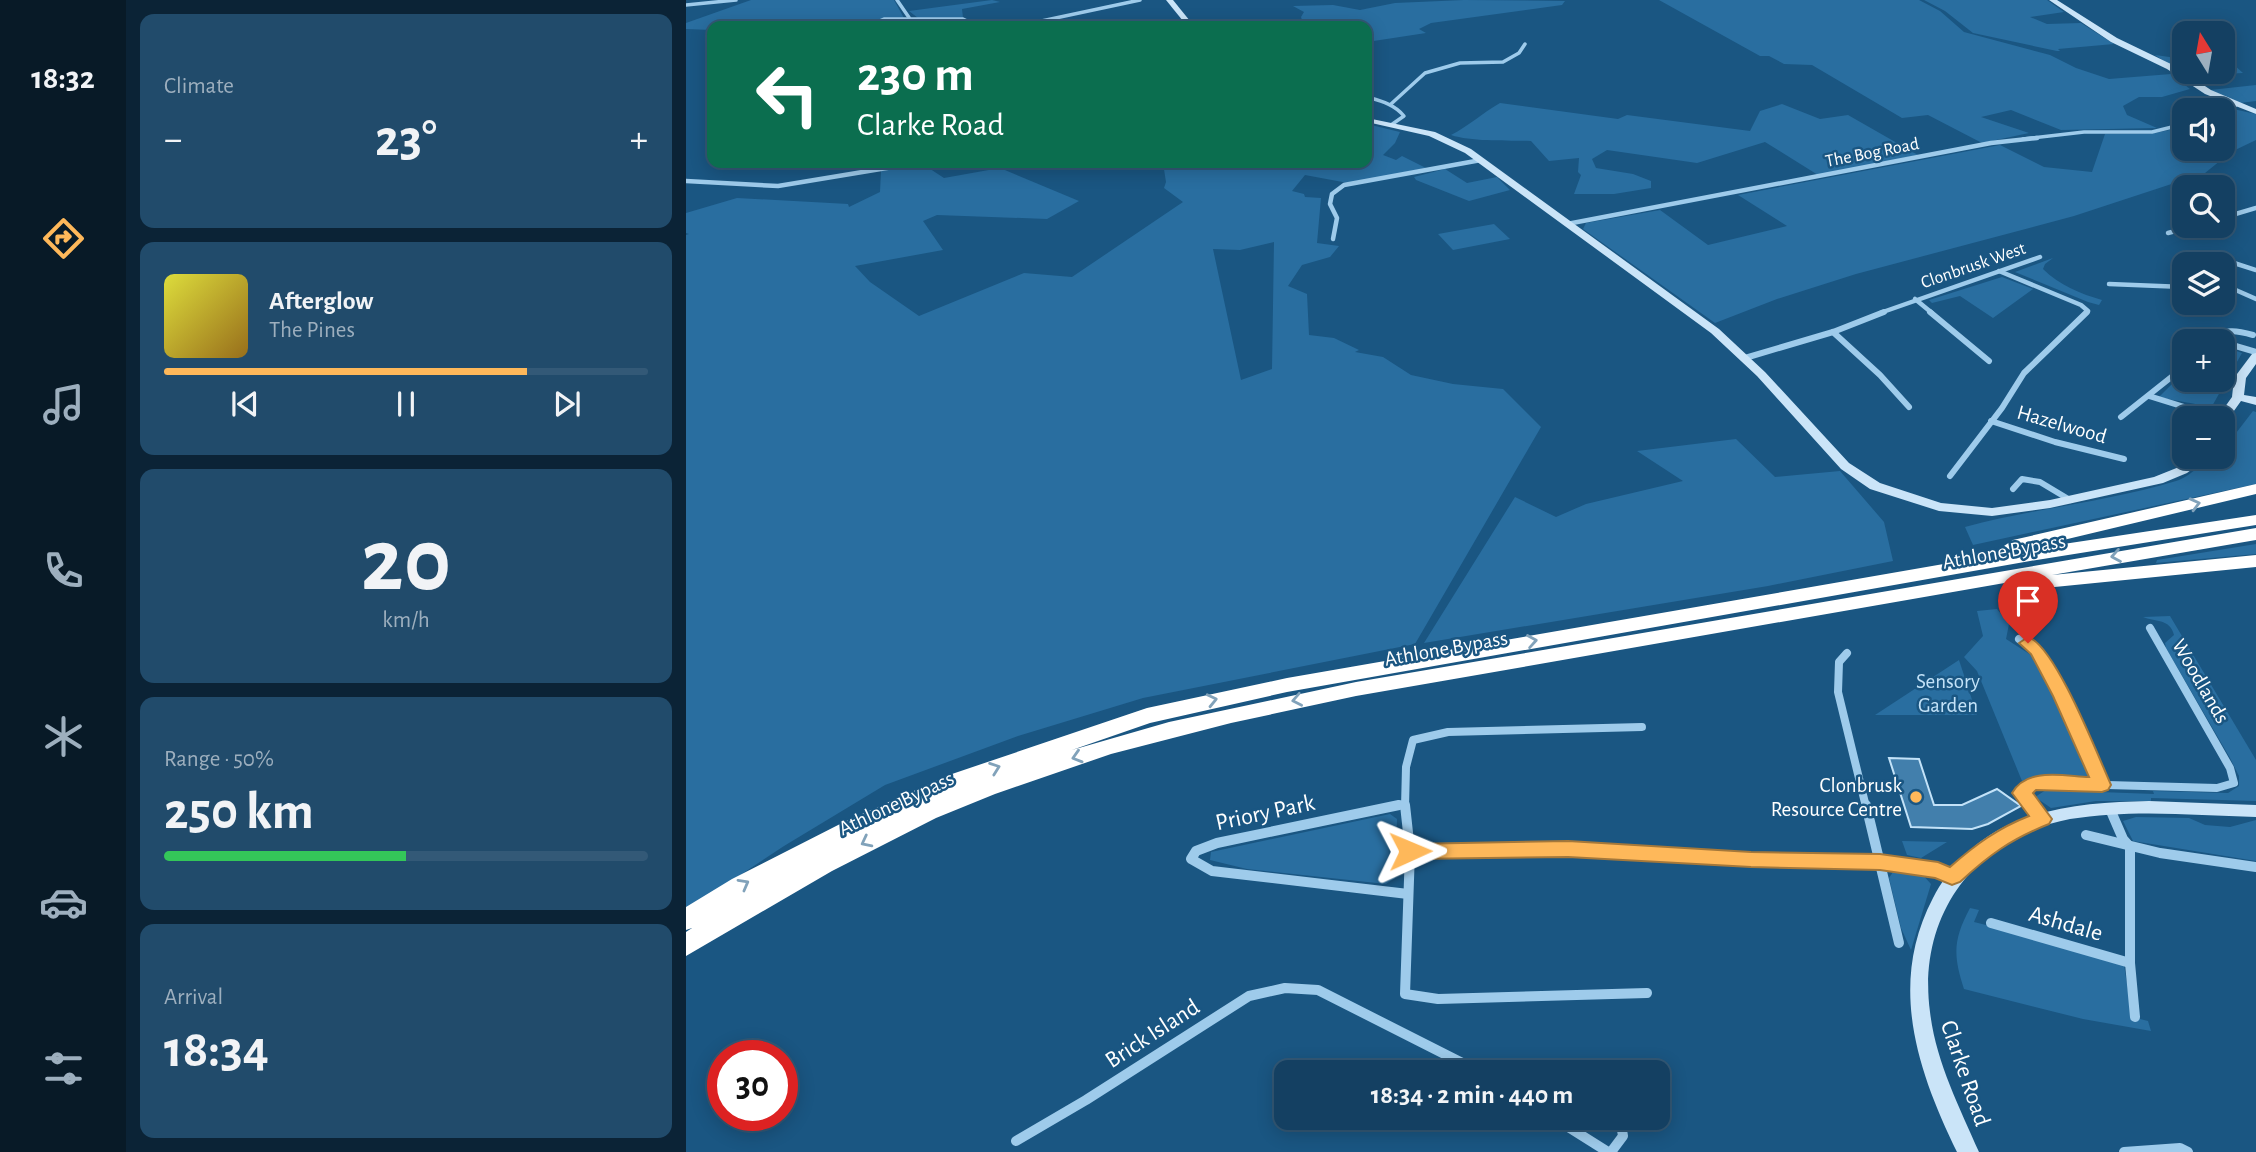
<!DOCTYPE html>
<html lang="en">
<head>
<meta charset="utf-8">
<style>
  :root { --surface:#144062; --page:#214b6b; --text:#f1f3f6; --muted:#9dafbe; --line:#335977; --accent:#feb85a }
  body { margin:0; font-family:"Alegreya Sans",sans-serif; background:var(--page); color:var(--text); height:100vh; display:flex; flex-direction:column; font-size:26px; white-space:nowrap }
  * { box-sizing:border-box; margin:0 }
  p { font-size:23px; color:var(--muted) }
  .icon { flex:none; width:38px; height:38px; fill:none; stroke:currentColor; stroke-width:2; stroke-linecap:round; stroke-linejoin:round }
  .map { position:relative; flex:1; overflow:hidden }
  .sheet { display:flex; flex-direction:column; gap:14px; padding:14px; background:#0b2336; width:560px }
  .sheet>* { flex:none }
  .hud { position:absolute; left:21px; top:21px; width:665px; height:147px; border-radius:14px; box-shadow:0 4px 18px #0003,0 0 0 2px var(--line); background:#0b6e4f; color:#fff; overflow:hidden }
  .needle { width:46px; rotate:349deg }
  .controls { position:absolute; left:1486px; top:21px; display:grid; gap:14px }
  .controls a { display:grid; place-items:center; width:63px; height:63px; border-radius:14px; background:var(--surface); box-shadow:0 4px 18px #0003,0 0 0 2px var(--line); font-size:35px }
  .speed { position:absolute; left:21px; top:1040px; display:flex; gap:14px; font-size:35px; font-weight:700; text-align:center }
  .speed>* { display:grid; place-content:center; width:91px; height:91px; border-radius:50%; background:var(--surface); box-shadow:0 4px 18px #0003,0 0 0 2px var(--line); line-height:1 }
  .speed .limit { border:10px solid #d22; background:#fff; color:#111 }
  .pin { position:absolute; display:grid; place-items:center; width:60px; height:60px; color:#fff; margin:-72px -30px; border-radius:50% 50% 50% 0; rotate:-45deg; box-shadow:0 0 7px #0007 }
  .pin .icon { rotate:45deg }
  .me { position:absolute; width:77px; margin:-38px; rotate:89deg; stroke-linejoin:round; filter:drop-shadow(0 0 5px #0008) }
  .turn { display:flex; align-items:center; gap:24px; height:147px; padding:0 35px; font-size:32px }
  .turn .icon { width:91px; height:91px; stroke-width:2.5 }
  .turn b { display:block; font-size:49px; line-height:60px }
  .big { font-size:52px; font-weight:600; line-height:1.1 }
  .sheet .tile { flex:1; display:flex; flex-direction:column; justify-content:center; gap:10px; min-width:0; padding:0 24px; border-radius:14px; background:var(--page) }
  .sheet .dial { align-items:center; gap:0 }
  .dial b { font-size:91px; line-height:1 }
  .song { display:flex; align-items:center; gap:21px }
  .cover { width:84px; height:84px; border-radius:10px; background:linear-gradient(135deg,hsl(60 70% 55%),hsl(40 70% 35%)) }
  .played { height:7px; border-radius:4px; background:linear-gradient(90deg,var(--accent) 75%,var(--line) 75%) }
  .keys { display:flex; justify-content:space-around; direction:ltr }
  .heat { display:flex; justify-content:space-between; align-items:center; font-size:38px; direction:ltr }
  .charge { height:10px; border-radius:5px; background:linear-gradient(90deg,#34c759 50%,var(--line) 0) }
  .trip { position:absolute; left:588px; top:1060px; width:396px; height:70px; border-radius:14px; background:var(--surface); box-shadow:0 4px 18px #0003,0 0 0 2px var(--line); font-weight:600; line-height:70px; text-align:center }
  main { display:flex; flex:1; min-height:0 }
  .tabs { display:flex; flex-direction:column; width:126px; justify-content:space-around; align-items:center; background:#081a27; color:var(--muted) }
  .tabs .icon { width:49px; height:49px }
  .tabs .selected { color:var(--accent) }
  .tabs b { font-size:32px; color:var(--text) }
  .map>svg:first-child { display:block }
  .green { fill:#296ea0; fill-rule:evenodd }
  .building { fill:#427fac; stroke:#c3e2f8; stroke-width:2 }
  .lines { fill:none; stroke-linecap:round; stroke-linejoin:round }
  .street-far4 { stroke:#9ecbeb; stroke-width:3.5 }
  .street-far3 { stroke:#9ecbeb; stroke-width:4.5 }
  .street-far2 { stroke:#9ecbeb; stroke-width:6 }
  .street-far1 { stroke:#9ecbeb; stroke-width:8 }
  .street { stroke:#9ecbeb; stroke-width:10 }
  .secondary { fill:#cae4f8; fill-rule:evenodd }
  .highway { fill:#fff; fill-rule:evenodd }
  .oneway { stroke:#81a2ba }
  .route { fill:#feb85a; stroke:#a5783a; stroke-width:2 }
  .poi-dot { fill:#feb85a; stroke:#1a5682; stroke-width:2.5 }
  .labels { text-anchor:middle; stroke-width:5; stroke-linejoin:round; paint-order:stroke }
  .far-street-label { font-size:18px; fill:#fff; stroke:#1a5682 }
  .street-label { font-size:21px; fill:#fff; stroke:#1a5682 }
  .park-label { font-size:21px; fill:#c3e2f8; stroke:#1a5682 }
  .poi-label { font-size:21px; fill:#fff; stroke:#1a5682; text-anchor:end }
  .near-street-label { font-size:24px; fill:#fff; stroke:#1a5682 }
</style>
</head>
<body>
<main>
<nav class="tabs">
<b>18:32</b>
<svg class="icon selected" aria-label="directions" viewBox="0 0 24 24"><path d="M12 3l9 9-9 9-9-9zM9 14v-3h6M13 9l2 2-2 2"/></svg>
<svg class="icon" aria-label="music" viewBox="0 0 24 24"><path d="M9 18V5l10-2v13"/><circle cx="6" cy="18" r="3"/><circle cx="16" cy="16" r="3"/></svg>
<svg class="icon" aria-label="phone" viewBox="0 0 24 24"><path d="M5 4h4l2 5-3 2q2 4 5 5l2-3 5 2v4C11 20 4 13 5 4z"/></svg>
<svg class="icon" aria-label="climate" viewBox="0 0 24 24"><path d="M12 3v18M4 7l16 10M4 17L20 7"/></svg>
<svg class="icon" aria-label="car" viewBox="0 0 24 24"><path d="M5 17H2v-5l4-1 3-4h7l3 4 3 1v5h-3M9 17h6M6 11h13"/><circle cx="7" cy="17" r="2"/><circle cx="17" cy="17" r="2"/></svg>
<svg class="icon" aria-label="filters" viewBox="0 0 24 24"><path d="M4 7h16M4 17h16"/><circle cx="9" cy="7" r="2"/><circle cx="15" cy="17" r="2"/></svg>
</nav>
<section class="sheet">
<div class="tile"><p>Climate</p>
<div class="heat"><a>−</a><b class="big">23°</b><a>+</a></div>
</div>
<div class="tile">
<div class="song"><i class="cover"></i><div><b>Afterglow</b><p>The Pines</p></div></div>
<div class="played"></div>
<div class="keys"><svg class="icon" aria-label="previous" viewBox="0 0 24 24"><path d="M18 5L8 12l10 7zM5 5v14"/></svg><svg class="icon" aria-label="pause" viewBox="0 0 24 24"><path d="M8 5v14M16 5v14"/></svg><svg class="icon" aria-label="next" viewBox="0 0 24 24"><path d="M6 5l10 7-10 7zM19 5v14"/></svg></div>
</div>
<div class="tile dial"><b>20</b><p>km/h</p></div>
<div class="tile"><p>Range · 50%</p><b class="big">250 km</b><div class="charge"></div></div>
<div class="tile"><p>Arrival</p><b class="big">18:34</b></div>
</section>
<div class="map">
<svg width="1570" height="1152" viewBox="0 0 1570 1152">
  <rect width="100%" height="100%" fill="#1a5682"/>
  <g class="green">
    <polygon points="65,0 208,0 218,18 184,21 185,26 26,26 26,30 0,29 0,23"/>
    <polygon points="306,0 314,2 276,9 277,18 232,18 223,11"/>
    <polygon points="778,0 879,1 876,5 745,23 733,29 740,33 681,42 681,26 617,23 615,17 618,12 607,6 647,5 674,10 709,3"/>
    <polygon points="973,0 1233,0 1254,11 1278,32 1364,55 1390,68 1423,79 1485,74 1504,89 1476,97 1453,97 1437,106 1441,115 1471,128 1375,130 1325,110 1295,117 1343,133 1296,143 1242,115 1216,118 1126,65 1098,64 1083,56 1074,56"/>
    <polygon points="1238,0 1361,0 1378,12 1344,17 1361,24 1395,23 1428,44 1372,49 1374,51 1371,51 1287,33 1259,11"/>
    <polygon points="1469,55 1498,59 1498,72 1536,72 1537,65 1547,64 1557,73 1501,76"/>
    <polygon points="1570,85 1570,101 1554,103 1524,90"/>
    <path d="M 814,103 L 932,119 L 941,115 L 1064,131 L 1074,111 L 1096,104 L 1134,119 L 1162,115 L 1232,155 L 1132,175 L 1079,142 L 1011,163 L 921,150 L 906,159 L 910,168 L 947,174 L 965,181 L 965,188 L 928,194 L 888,194 L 895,175 L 892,172 L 893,158 L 863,161 L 845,141 C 821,140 786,142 765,135 C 783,126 796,113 814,103 Z"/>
    <polygon points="1547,109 1570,114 1570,140 1545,152 1519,173 1388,216 1170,274 1091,299 1029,323 897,229 900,223 974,210 1022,245 1101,226 1052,195 1314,145 1358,167 1406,172 1419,134 1464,134 1498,127 1498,149 1536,149 1537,111"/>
    <path d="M 681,124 L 714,132 L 709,143 L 697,155 L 710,160 L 716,156 L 740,168 L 662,183 L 619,175 L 606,191 L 618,194 L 619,197 L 635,198 L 631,243 L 653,246 L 644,257 L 616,265 L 602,286 L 621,294 L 623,335 L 648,338 L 673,350 L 669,352 L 697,357 L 725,375 L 767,384 L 817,389 L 855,427 L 729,644 L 457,698 L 332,736 L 199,785 L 98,846 L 0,911 L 0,235 L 3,234 L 0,233 L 0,213 L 51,198 L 162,204 L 163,207 L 194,192 L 195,171 L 235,163 L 258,178 L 314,168 L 393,201 L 361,219 L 251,215 L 237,221 L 257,250 L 169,266 L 184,282 L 233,316 L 338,273 L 386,277 L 497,202 L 478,188 L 480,182 L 477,163 L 681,163 ZM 588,242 L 586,369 L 555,380 L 527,249 L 554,250 Z"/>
    <polygon points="759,169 781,183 811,177 824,190 783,201 730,180 728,177"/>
    <polygon points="808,224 824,239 767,250 752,234"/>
    <path d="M 1367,258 L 1359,264 L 1357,269 C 1373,285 1395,294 1416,300 L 1413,305 L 1402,302 L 1329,272 Z"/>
    <polygon points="1316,277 1347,289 1307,318 1274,296 1246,303 1243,300"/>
    <path d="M 1537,346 L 1556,353 L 1525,408 C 1507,402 1492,402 1473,397 L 1498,372 L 1498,380 L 1536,380 Z"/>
    <path d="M 1567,411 L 1570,412 L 1570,484 L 1287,545 L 1279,527 C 1349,508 1421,502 1490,481 C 1507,476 1518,457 1536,457 L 1537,450 Z"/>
    <polygon points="1050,439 1089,477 1154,471 1198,522 1207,561 1082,586 738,643 829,497 870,517 900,504 997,481 951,451"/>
    <polygon points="1570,544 1570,554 1470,563 1471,560"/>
    <polygon points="1311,609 1323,624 1320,639 1351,659 1404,772 1401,777 1352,776 1336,781 1291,671 1278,657 1297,636 1291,611"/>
    <path d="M 1484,616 L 1570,760 L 1570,801 L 1465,798 L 1465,801 L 1410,801 L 1365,808 L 1349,797 L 1360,790 L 1468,794 L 1467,791 L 1542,793 L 1553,786 L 1553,776 L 1544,758 L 1480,648 L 1479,643 L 1488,635 C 1484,618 1468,622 1457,617 Z"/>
    <polygon points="1273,660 1291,715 1189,715"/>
    <polygon points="704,814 711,819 709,878 700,884 561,869 524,860 525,852"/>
    <polygon points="1450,817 1503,818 1519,825 1544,827 1570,820 1570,861 1447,841 1437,821"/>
    <polygon points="1216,841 1261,842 1235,858 1221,855"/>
    <polygon points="1213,869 1234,872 1245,884 1225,950 1215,928 1203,878 1207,872"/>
    <path d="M 1284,908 L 1293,910 L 1288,922 L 1419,955 L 1438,965 L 1446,1017 L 1462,1021 L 1465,1031 L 1397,1019 L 1278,989 C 1267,955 1267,940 1284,908 Z"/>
  </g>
  <polygon class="building" points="1203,758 1233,759 1248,805 1276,805 1311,789 1335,806 1302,824 1286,829 1225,827"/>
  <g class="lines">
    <g class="street-far4">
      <polyline points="211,0 224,19 277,19 291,26"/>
      <polyline points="0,5 50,0"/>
      <polyline points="192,26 189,23 198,19 224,19"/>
      <polyline points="332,26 454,0"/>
      <path d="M 681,97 C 695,101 708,104 718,116 L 705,125"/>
      <polyline points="705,104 739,73 774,63 817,62 833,53 839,44"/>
      <polyline points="1530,110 1550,105"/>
      <polyline points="1337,139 1398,132 1466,132 1498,124"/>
    </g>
    <g class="street-far3">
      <polyline points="0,181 92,186 231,163"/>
      <polyline points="1536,218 1570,208"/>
      <polyline points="881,224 1305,143 1351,138"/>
      <polyline points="1482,233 1508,226"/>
      <polyline points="647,239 651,218 644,204 646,194 658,185 795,160"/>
      <polyline points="1535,263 1548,263 1570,270"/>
      <polyline points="1313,271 1395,305 1402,311 1400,313"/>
      <polyline points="1423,284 1498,287"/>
      <polyline points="1536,284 1570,299"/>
      <polyline points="1229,299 1246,313"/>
      <polyline points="1194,313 1354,257"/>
    </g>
    <g class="street-far2">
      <polyline points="1244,312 1303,361"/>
      <polyline points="1147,332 1194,375 1223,407"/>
      <path d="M 1524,341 C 1537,328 1550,330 1567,335"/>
      <polyline points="1536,342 1570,352"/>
      <polyline points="1059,358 1147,332 1198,312"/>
      <polyline points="1463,396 1508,410"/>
      <polyline points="1435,417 1498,367"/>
      <polyline points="1305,421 1369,442 1438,459"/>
      <polyline points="1264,476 1316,408 1338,373 1401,312"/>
      <polyline points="1327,489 1336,479 1354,482 1384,500"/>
    </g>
    <g class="street-far1">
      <polyline points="1333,639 1352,651 1376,696 1416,784"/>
      <polyline points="1161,653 1153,662 1152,692 1180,807"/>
      <polyline points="704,807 719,804"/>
      <polyline points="719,807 720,767 727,740 762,732 956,727"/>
      <polyline points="1347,807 1336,793 1348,783 1531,788 1548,783 1544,768 1464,628"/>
    </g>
    <g class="street">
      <polyline points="713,805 531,843 510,851 505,859 526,871 722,894"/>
      <polyline points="719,805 724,851"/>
      <polyline points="1180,805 1213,943"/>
      <polyline points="1345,805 1356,819"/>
      <polyline points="1424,809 1437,839 1444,847 1444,963 1449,1017"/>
      <polyline points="1400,835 1474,853 1570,867"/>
      <polyline points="1305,923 1444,963"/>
      <polyline points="961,993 752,999 719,994 724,851 882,849 1065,860 1194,862 1252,870 1267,877"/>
      <polyline points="868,1118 922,1152"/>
      <polyline points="330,1141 400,1100 563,996 599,988 632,990 796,1073"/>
      <polyline points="925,1152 937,1136 934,1118"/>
      <polyline points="1438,1152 1494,1148 1502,1152"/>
    </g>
    <g class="secondary">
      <polygon points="480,0 487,0 508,26 501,26"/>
      <polygon points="1363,0 1371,0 1431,38 1487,65 1525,90 1570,109 1570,114 1519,94 1481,69 1425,42"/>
      <polygon points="681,118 749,132 785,149 1033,329 1079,372 1163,463 1194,483 1255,503 1306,508 1364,500 1468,477 1493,467 1508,457 1522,457 1501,473 1477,483 1364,508 1306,516 1253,511 1184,489 1155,469 1071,376 1025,333 779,153 743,136 681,122"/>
      <polygon points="1570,353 1570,364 1560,378 1558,395 1570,397 1570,405 1555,401 1540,422 1536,422 1536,418 1531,418 1546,397 1548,378 1566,354"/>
      <path d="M 1463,801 L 1570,805 L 1570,817 C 1508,815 1445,809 1384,819 C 1289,837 1231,916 1244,1012 C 1250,1062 1273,1106 1293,1152 L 1271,1152 C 1231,1070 1202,984 1247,898 C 1263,867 1290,840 1322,825 C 1367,805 1415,802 1463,801 Z"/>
    </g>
    <g class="highway">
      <polygon points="1570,484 1570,494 1327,552 1318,546 1327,540"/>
      <polygon points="1570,515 1570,525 1344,561 601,692 464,723 386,750 483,722 670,682 1570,528 1570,540 1366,575 1570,555 1570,567 1338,590 1331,588 1330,581 670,696 545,723 425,754 309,794 250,818 146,871 0,956 0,932 6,928 0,930 0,907 46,879 158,822 266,774 461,708 601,678 1344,549"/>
    </g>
  </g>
  <defs><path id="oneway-chevron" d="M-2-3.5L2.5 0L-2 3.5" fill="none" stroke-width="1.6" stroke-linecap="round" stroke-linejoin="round" transform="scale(1.75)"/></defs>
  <g class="oneway">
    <use href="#oneway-chevron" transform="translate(1509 504) rotate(-14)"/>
    <use href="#oneway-chevron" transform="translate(1430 556) rotate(170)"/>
    <use href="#oneway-chevron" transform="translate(846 641) rotate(-10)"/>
    <use href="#oneway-chevron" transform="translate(526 700) rotate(-13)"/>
    <use href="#oneway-chevron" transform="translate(611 700) rotate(169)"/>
    <use href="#oneway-chevron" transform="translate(391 757) rotate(163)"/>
    <use href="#oneway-chevron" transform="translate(309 768) rotate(-20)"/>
    <use href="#oneway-chevron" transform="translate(180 842) rotate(153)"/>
    <use href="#oneway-chevron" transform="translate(58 884) rotate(-29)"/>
  </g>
  <path class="route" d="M 1342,637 C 1369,645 1412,756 1425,785 L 1422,790 L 1416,792 L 1350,790 L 1347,793 L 1366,819 L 1363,824 C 1325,839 1303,855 1274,882 L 1266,885 L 1249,878 L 1194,870 L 1065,867 L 882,857 L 724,859 L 717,857 L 714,851 L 717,846 L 724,844 L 882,841 L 1065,852 L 1194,854 L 1252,862 L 1264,867 C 1289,845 1312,828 1343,816 L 1326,793 C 1341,767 1377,776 1403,777 L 1367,696 L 1345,654 L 1333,643 Z"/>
  <circle class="poi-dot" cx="1230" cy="797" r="7"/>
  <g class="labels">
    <g class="far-street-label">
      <text transform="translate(1186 152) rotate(-11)" y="6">The Bog Road</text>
      <text transform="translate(1287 265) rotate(-19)" y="6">Clonbrusk West</text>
    </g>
    <g class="street-label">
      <text transform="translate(1376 424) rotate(16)" y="7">Hazelwood</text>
      <text transform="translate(1318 551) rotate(-10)" y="7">Athlone Bypass</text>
      <text transform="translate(760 648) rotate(-10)" y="7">Athlone Bypass</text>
      <text transform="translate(1515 681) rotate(60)" y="7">Woodlands</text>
      <text transform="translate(210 803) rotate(-25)" y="7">Athlone Bypass</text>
    </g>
    <g class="park-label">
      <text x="1262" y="688">Sensory<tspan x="1262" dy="24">Garden</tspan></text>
    </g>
    <g class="poi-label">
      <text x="1216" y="792">Clonbrusk<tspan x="1216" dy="24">Resource Centre</tspan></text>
    </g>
    <g class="near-street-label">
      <text transform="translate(579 812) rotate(-12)" y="8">Priory Park</text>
      <text transform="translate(1380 923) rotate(16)" y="8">Ashdale</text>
      <text transform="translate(466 1033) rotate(-33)" y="8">Brick Island</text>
      <text transform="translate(1280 1073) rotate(71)" y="8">Clarke Road</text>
    </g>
  </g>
</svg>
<div class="controls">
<a><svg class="needle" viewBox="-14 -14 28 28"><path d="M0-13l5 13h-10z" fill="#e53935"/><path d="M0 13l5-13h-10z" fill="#9dafbe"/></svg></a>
<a><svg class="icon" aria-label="sound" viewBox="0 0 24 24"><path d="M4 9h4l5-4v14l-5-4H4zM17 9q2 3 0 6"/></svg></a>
<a><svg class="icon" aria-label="search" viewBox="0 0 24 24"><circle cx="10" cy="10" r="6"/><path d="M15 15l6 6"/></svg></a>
<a><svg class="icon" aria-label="layers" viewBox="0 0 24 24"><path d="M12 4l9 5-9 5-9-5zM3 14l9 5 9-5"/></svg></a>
<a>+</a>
<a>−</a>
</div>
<div class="speed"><div class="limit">30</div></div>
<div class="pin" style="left:1342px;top:643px;background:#d93025"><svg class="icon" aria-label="arrive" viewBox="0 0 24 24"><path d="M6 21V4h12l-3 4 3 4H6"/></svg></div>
<svg class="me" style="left:724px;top:851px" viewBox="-20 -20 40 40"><path d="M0-17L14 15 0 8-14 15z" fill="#feb85a" stroke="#fff" stroke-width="4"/></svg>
<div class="trip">18:34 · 2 min · 440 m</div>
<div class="hud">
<div class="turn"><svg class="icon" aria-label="left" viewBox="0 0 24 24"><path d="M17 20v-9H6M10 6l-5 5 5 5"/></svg><div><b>230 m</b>Clarke Road</div></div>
</div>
</div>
</main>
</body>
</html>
